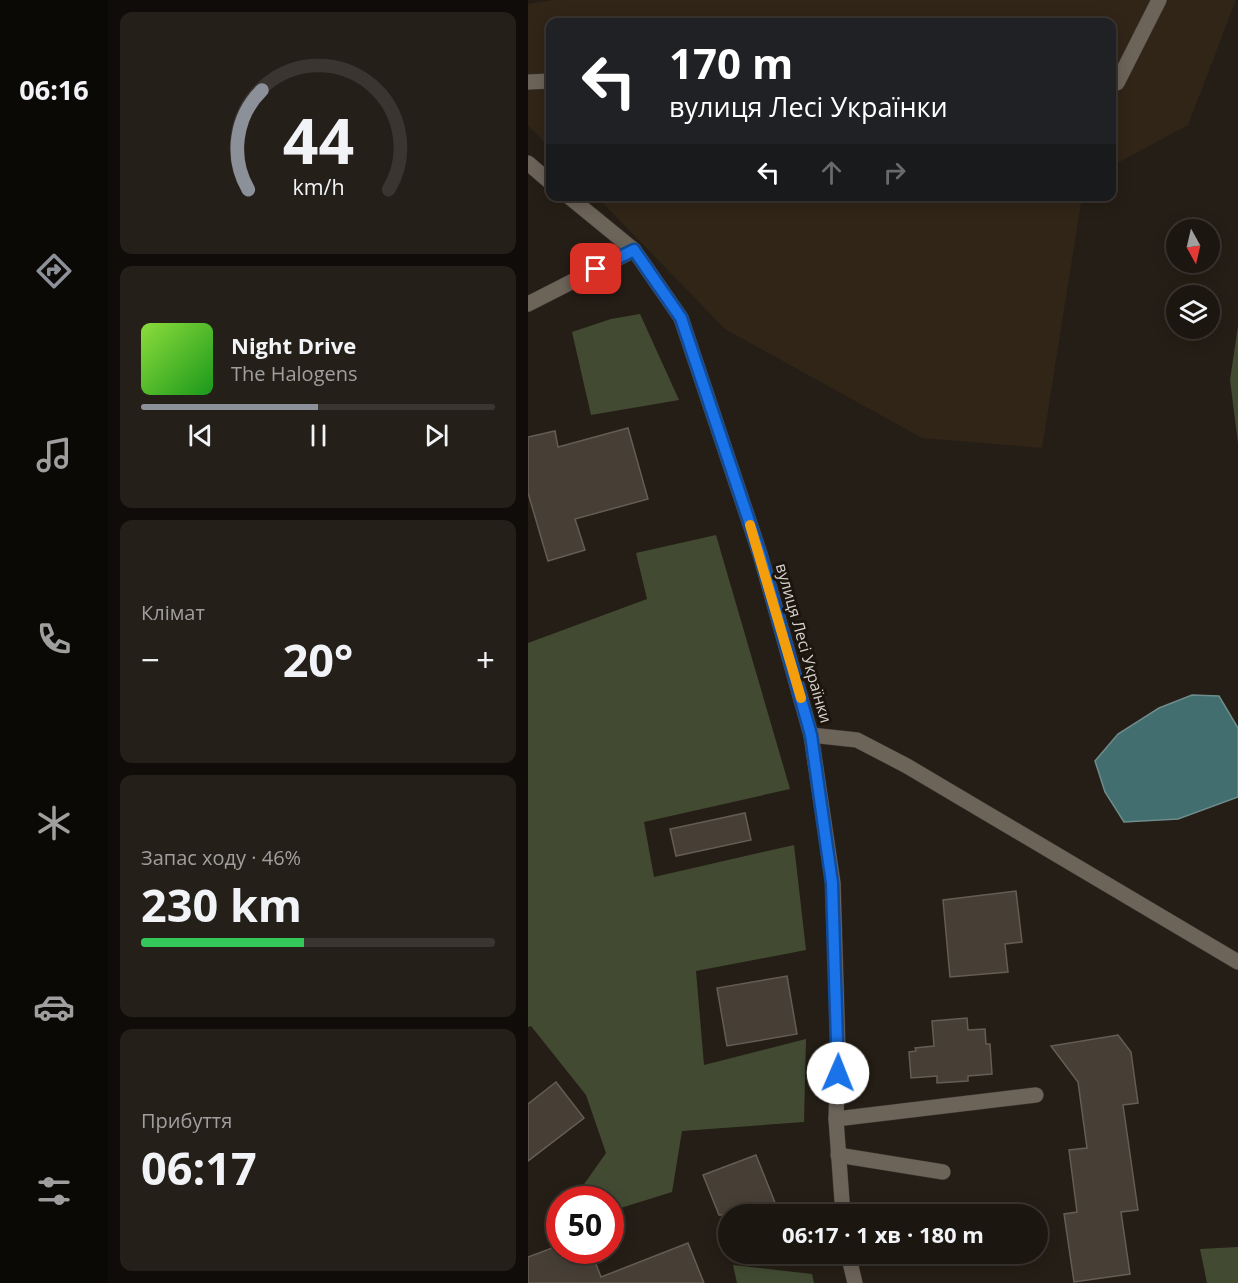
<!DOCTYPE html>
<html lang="uk">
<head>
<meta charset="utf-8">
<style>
  :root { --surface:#1c1610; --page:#251f19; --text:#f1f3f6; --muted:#a09f9f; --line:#3a3530; --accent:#8c9099 }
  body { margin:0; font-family:"Open Sans",sans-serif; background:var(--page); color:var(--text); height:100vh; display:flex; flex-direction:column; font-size:22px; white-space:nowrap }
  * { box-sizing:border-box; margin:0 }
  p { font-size:20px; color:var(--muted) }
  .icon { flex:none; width:33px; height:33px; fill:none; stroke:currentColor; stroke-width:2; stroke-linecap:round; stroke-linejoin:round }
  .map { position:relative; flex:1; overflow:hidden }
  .panel { display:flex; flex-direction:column; gap:12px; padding:12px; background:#0f0c09; width:420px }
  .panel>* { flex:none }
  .guide { position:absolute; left:18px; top:18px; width:570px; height:183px; border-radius:12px; box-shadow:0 3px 15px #0003,0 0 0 2px var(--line); background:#202124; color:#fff; overflow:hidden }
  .needle { width:39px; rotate:172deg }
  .buttons { position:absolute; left:638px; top:219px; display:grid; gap:12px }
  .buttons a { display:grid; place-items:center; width:54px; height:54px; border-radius:50%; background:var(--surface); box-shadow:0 3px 15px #0003,0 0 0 2px var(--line); font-size:30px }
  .speed { position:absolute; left:18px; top:1186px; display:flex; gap:12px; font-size:30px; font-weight:700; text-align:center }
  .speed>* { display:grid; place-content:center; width:78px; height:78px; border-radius:50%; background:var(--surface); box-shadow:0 3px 15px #0003,0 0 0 2px var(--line); line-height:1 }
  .speed .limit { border:9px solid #d22; background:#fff; color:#111 }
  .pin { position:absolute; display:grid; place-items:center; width:51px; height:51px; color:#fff; margin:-26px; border-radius:12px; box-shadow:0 3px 9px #0006 }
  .me { position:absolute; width:66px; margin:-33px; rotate:1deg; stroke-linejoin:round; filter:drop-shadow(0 0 4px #0008) }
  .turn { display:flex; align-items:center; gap:21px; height:126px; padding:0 24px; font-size:27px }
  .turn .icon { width:78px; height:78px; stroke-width:2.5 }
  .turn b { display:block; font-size:42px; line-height:51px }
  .lanes { display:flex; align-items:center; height:57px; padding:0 24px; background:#0003; justify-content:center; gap:30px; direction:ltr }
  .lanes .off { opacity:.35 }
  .big { font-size:45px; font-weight:700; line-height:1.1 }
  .panel .widget { flex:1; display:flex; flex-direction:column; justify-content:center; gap:9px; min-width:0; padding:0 21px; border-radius:12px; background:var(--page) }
  .panel .dial { align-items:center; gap:0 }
  .dial svg { height:156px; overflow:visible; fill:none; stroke:var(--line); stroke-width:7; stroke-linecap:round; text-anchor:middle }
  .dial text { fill:var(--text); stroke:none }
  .song { display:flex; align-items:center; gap:18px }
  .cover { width:72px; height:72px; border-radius:9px; background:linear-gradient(135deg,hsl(90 70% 55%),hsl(120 70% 35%)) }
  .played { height:6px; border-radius:3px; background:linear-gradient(90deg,var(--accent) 50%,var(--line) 50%) }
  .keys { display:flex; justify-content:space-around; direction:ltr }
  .heat { display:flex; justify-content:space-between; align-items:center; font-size:33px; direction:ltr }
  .charge { height:9px; border-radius:4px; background:linear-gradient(90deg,#34c759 46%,var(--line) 0) }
  .trip { position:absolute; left:190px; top:1204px; width:330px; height:60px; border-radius:30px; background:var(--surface); box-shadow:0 3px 15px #0003,0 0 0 2px var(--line); font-weight:700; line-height:60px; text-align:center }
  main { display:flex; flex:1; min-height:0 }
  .tabs { display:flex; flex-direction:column; width:108px; justify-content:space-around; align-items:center; background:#0b0906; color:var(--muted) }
  .tabs .icon { width:42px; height:42px }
  .tabs .active { color:var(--accent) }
  .tabs b { font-size:27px; color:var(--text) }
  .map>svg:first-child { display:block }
  .built { fill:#312518 }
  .green { fill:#424b32 }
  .water { fill:#426e6f; stroke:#6e8c8b; stroke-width:1.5 }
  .building { fill:#473f36; stroke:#655c53; stroke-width:1.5 }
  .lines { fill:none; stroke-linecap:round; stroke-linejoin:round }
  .lane-casing { stroke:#3e3833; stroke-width:16 }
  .street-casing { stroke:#3e3833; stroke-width:16 }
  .secondary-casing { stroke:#3e3833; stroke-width:16 }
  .lane { stroke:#6c6359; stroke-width:15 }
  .street { stroke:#6c6359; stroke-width:15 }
  .secondary { stroke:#6c6359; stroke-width:15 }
  .route-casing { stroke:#114b97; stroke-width:15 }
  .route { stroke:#1a73e8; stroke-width:10 }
  .slow { stroke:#f59e0b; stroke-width:10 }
  .labels { text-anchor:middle; stroke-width:6; stroke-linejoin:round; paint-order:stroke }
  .street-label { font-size:16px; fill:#d6d1cc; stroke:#1b150d }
</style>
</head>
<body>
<main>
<nav class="tabs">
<b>06:16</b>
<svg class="icon active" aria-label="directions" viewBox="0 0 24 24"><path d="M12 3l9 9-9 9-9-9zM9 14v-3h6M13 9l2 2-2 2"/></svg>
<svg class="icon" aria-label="music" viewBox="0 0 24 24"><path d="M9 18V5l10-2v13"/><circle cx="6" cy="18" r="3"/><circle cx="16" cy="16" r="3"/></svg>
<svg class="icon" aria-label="phone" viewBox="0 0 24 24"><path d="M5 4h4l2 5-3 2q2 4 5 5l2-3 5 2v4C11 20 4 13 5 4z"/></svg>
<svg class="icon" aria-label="climate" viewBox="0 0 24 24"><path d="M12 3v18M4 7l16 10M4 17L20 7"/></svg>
<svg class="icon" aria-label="car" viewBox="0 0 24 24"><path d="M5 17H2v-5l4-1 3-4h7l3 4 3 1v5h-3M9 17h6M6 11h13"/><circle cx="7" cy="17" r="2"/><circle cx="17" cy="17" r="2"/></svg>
<svg class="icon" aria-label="filters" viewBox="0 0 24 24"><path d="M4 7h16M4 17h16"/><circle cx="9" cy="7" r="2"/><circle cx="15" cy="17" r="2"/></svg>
</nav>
<section class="panel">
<div class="widget dial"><svg viewBox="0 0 100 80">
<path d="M14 69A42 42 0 1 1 86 69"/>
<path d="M14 69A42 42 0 0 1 21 18" stroke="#8c9099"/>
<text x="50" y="56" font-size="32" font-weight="700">44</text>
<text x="50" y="72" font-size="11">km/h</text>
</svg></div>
<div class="widget">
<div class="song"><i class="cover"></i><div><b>Night Drive</b><p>The Halogens</p></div></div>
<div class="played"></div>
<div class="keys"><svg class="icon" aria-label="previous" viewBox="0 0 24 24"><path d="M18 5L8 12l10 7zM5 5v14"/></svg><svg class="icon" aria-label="pause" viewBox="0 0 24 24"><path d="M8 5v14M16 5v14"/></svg><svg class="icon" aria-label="next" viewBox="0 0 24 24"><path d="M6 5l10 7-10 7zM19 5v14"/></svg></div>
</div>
<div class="widget"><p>Клімат</p>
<div class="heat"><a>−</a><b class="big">20°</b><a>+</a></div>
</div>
<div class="widget"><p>Запас ходу · 46%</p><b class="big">230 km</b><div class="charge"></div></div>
<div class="widget"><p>Прибуття</p><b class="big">06:17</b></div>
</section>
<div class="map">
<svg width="710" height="1283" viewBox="0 0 710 1283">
  <rect width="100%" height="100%" fill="#251e16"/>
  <g class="built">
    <polygon points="26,0 708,0 660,125 584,166 584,22 22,22 22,148 0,125 0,4"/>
    <polygon points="69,197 554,197 514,448 394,438 197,329"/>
  </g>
  <g class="green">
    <polygon points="112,314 151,400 63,415 44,332 83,319"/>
    <polygon points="710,326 710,443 702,380"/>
    <polygon points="188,535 262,789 116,822 126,877 266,845 278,950 168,971 176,1065 278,1039 276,1122 154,1131 144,1192 83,1211 82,1200 62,1200 54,1187 78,1153 58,1095 3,1026 0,1027 0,643 119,599 108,553"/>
    <polygon points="710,1247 710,1283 679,1283 672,1249"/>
    <polygon points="205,1265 284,1274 286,1283 209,1283"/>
  </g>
  <polygon class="water" points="664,695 691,696 710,728 710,797 650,819 596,822 577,792 567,761 590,734 631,708"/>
  <g class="building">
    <polygon points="100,428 120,499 47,519 57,550 20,561 0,493 0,437 27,431 30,447"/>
    <polygon points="217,813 223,840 148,856 142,829"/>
    <polygon points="488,891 494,942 477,944 480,972 422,977 415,900"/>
    <polygon points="259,976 269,1034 199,1046 189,988"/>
    <polygon points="439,1018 440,1030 457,1029 458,1044 462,1044 464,1074 440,1076 440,1081 409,1083 409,1076 383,1078 381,1052 388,1051 387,1048 406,1046 404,1021"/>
    <polygon points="590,1035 603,1052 610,1103 595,1105 610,1210 593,1212 602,1274 546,1282 536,1214 549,1212 541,1150 559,1148 550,1082 523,1046"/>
    <polygon points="28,1082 56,1118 0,1161 0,1104"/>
    <polygon points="228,1155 248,1205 222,1215 191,1215 175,1175"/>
    <polygon points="160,1243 176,1283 0,1283 0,1257 32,1245 32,1251 63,1251 73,1277"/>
  </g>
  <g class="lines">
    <g class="lane-casing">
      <g id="lane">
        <polyline points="0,82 22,81"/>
        <polyline points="584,84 589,83 631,0"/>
        <polyline points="308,1119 508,1095"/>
        <polyline points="310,1155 415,1172"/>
      </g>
    </g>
    <g class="street-casing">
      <g id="street">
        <polyline points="0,304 106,250"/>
        <polyline points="283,735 329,740 379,766 710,962"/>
      </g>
    </g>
    <g class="secondary-casing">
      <g id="secondary">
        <polyline points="0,163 22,182"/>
        <polyline points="40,196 106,250 153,318 232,554 283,735 305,883 310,1050 308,1119 315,1215"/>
        <polyline points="320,1254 327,1283"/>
      </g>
    </g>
    <use href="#lane" class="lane"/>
    <use href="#street" class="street"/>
    <use href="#secondary" class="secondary"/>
  </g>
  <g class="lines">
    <g class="route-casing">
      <polyline id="route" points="68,269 106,250 153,318 232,554 283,735 304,883 310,1073"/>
    </g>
    <use href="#route" class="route"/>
    <polyline class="slow" points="222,525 273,698"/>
  </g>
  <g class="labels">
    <g class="street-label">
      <text transform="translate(276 643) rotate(74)" y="6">вулиця Лесі Українки</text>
    </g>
  </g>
</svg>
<div class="buttons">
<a><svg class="needle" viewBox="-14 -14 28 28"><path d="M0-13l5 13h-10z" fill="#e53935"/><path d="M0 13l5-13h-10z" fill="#a09f9f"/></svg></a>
<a><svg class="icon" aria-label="layers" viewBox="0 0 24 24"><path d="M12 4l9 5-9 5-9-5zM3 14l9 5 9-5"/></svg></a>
</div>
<div class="speed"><div class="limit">50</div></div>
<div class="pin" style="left:68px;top:269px;background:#d93025"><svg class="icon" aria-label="arrive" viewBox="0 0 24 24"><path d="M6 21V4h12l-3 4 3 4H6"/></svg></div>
<svg class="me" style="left:310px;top:1073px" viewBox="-20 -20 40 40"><circle r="19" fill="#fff"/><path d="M0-13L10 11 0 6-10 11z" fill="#1a73e8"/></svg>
<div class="trip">06:17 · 1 хв · 180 m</div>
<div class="guide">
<div class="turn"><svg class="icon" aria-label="left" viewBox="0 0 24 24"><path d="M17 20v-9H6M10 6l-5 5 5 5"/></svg><div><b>170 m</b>вулиця Лесі Українки</div></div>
<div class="lanes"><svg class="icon" aria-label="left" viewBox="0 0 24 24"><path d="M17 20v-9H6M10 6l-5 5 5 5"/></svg><svg class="icon off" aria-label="ahead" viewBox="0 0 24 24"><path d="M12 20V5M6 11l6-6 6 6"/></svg><svg class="icon off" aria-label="right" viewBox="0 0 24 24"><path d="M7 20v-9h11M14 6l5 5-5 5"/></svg></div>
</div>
</div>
</main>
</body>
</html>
